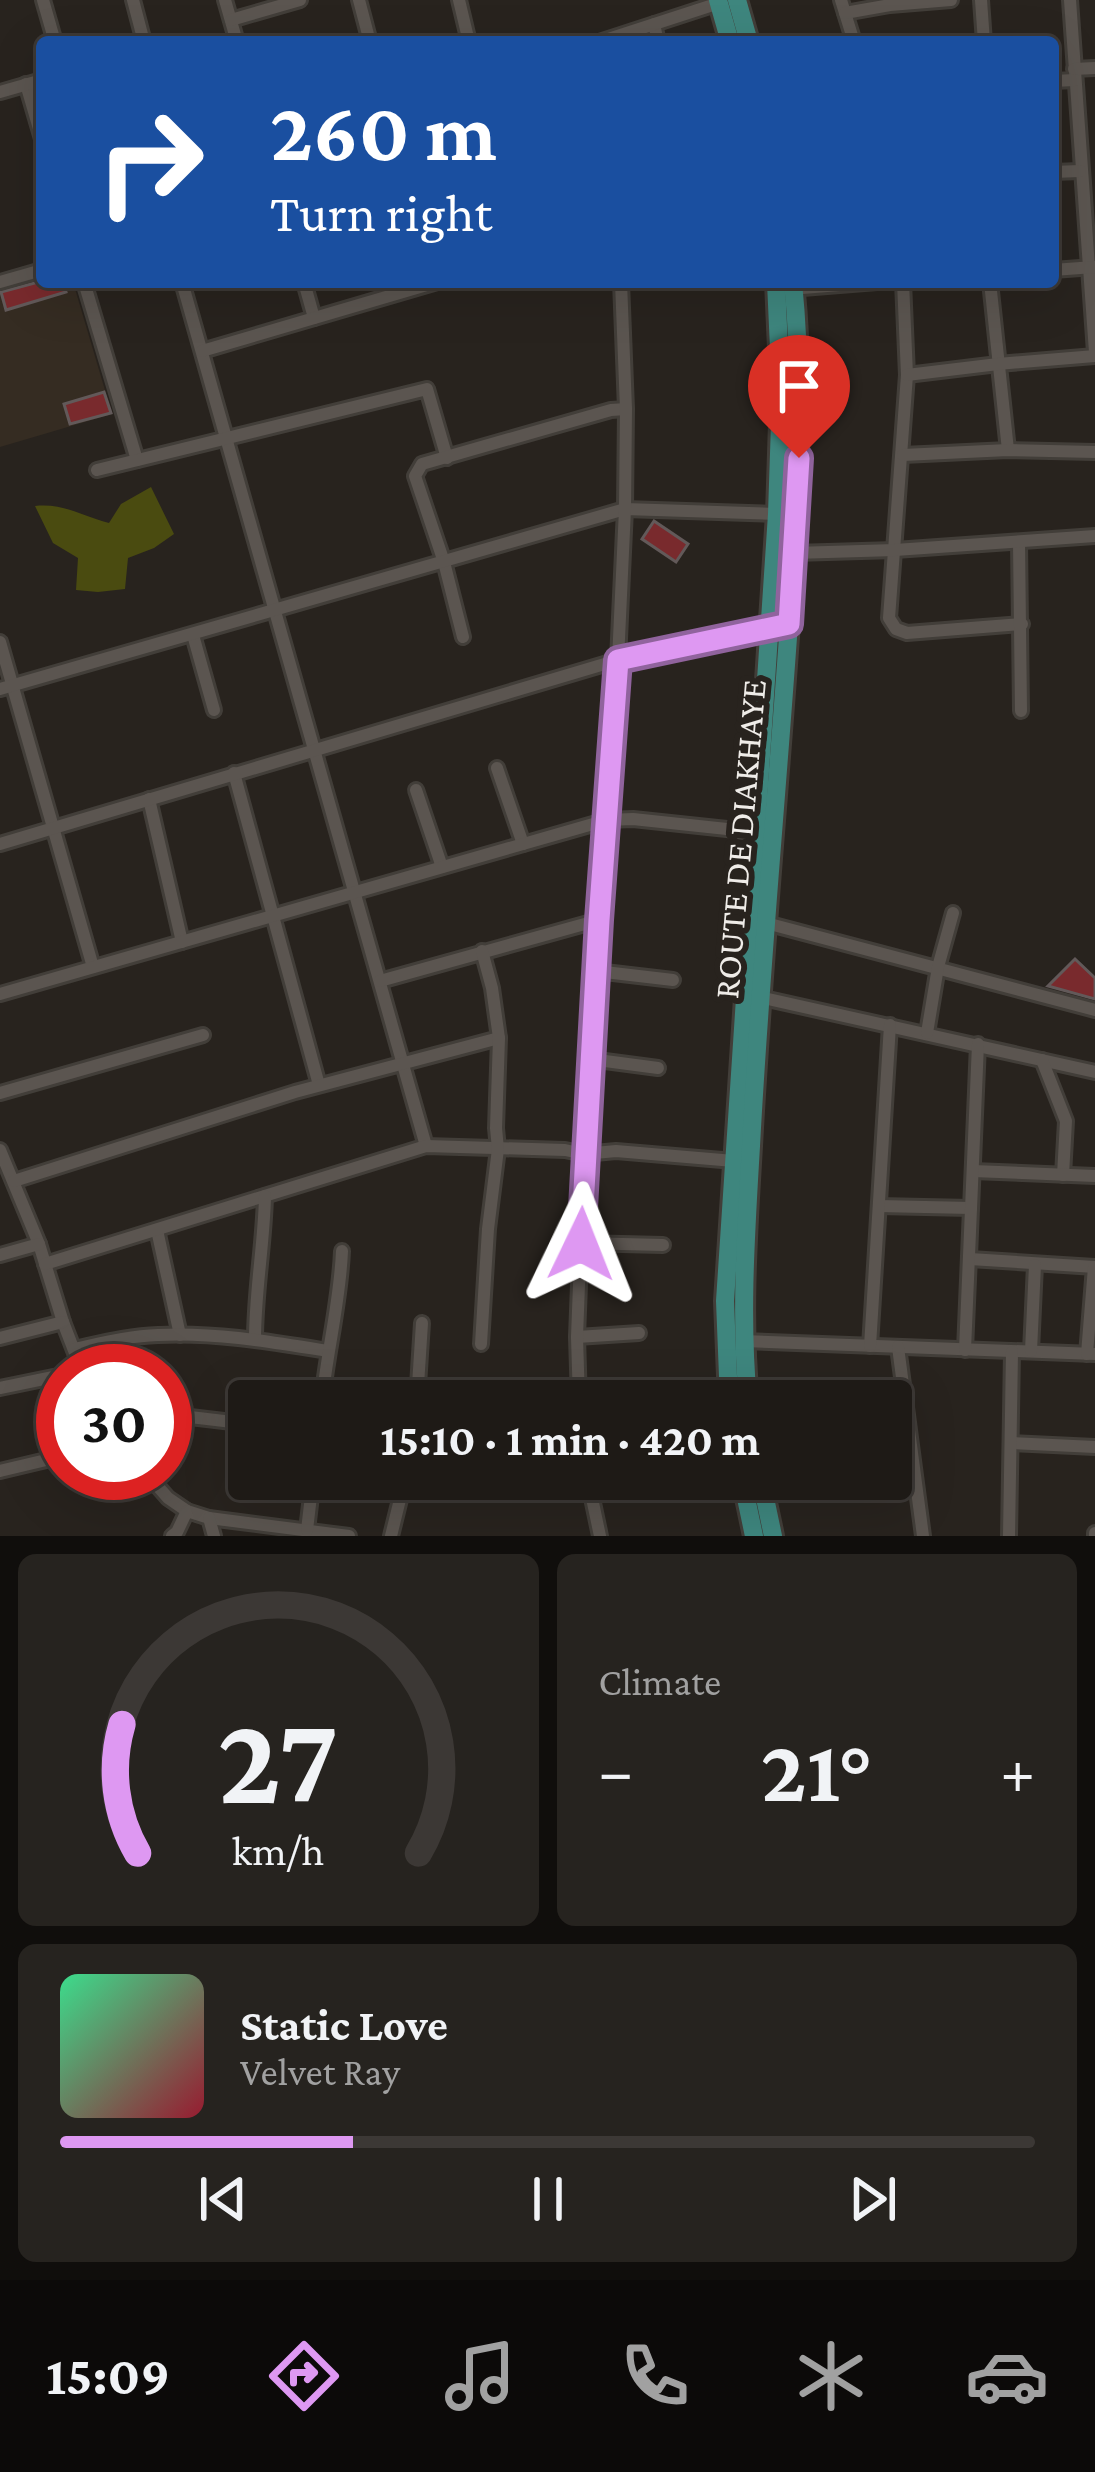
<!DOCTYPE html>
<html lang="en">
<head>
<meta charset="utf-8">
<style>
  :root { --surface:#1e1a16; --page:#26231f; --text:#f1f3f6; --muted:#a1a1a1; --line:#3c3835; --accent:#de98f2 }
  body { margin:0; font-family:"Crimson Pro",serif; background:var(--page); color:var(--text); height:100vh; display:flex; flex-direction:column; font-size:45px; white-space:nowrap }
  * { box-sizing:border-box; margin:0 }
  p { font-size:39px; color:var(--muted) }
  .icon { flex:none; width:66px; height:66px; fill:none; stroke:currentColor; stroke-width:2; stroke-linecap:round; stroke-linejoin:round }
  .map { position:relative; height:1536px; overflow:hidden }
  .panel { display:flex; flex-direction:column; gap:18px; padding:18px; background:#100e0c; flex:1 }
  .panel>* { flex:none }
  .hud { position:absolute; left:36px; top:36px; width:1023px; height:252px; border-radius:12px; box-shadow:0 12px 48px #0002,0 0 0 3px var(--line); background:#1a4fa0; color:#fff; overflow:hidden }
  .speed { position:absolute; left:36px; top:1344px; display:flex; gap:24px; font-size:60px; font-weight:700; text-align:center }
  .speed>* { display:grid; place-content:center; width:156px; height:156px; border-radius:50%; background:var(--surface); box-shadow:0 12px 48px #0002,0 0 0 3px var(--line); line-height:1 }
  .speed .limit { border:18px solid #d22; background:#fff; color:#111 }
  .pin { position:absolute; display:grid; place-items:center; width:102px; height:102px; color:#fff; margin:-123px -51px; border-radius:50% 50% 50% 0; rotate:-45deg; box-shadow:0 0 12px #0007 }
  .pin .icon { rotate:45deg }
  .me { position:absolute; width:132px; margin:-66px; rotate:2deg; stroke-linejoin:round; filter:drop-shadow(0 0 9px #0008) }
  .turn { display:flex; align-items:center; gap:42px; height:252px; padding:0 36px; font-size:54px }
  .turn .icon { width:156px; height:156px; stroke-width:2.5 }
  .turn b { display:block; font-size:84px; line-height:102px }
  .big { font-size:90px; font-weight:700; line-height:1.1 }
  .panel .widget { flex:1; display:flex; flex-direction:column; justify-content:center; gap:18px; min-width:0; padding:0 42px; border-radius:18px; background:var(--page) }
  .panel .dial { align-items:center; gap:0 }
  .dial svg { height:312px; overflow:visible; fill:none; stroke:var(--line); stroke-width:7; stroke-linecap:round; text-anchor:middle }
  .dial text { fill:var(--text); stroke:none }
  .song { display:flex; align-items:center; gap:36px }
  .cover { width:144px; height:144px; border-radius:18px; background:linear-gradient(135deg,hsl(150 70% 55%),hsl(350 70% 35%)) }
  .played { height:12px; border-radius:6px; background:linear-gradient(90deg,var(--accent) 30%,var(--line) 30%) }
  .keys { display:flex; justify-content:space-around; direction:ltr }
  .heat { display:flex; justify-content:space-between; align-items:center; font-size:66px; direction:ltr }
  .panel .tiles { flex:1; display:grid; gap:18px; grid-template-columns:1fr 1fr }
  .widget:last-child { grid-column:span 2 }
  .trip { position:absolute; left:228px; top:1380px; width:684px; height:120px; border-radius:12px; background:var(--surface); box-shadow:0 12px 48px #0002,0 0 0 3px var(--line); font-weight:700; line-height:120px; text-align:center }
  .menu { display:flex; height:192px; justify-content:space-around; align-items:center; background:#0c0a09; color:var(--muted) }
  .menu .icon { width:84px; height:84px }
  .menu .current { color:var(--accent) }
  .menu b { font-size:54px; color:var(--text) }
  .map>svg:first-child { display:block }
  .built { fill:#352c22 }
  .green { fill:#4a4b10 }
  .building { fill:#792a2d; stroke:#625959; stroke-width:3 }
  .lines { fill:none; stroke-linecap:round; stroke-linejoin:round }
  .minor-casing { stroke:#423e39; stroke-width:18 }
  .primary-casing { stroke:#423e39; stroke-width:24 }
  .minor { stroke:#5b5550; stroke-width:12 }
  .primary { stroke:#3e867e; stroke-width:18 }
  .route-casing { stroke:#90639d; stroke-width:30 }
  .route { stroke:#de98f2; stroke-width:21 }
  .labels { text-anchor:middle; stroke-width:12; stroke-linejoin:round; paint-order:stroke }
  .street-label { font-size:36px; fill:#efece8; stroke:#28231e }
</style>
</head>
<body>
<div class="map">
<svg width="1095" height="1536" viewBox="0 0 1095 1536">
  <rect width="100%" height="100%" fill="#28231e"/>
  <polygon class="built" points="42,274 42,282 73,282 112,414 0,447 0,286"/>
  <path class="green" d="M 151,487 L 174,534 L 154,548 L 128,558 L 125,589 L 98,592 L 76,590 L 78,558 L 53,543 L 35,506 C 64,503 82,516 109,523 L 121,504 Z"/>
  <g class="building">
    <polygon points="42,281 63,282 66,292 6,310 1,292"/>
    <polygon points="104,392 111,413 70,424 64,404"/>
    <polygon points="654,521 688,544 676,562 642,539"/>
    <polygon points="1075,959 1095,978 1095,999 1048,986"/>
  </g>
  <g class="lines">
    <g class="minor-casing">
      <g id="minor">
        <polyline points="43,0 55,42"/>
        <polyline points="133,0 144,42"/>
        <polyline points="225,0 237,42"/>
        <polyline points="359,0 370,42"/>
        <polyline points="459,0 469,42"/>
        <polyline points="841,0 854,42"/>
        <polyline points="981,0 984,42"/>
        <polyline points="1070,0 1095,352"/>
        <polyline points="845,13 890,5 951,0"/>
        <polyline points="231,20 300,0"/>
        <polyline points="654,24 658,42"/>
        <polyline points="599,42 719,3"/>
        <polyline points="1074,69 1095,68"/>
        <polyline points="1053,81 1075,80"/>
        <polyline points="26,84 42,139"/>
        <polyline points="0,92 42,80"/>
        <polyline points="1053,172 1080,171"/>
        <polyline points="1053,270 1094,267"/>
        <polyline points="0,282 42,270"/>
        <polyline points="84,282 137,460"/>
        <polyline points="182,282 426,1146"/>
        <polyline points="304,282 314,318"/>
        <polyline points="903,282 907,375 889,618 896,629 907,633 1022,624"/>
        <polyline points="990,282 1008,450"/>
        <polyline points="790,289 877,282"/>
        <polyline points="202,351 437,282"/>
        <polyline points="907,375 998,364 1095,356"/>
        <polyline points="903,455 1008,450 1095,452"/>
        <polyline points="97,470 427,389 447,458"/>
        <polyline points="1019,542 1021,711"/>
        <polyline points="794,553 895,550 1095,536"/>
        <polyline points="193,635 214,710"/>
        <polyline points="463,637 444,562 415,476 422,464 611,410 626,409"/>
        <polyline points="0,642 93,967"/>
        <polyline points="0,689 625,509 777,514"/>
        <polyline points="497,768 523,844"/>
        <polyline points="234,773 319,1085"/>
        <polyline points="416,790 442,867"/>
        <polyline points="149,799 182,942"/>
        <polyline points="0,844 618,660 773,627"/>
        <polyline points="766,923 1095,1010"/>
        <polyline points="596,971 673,980"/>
        <polyline points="380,981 599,920"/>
        <polyline points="0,994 607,820 633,819 755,832"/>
        <polyline points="759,997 1095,1072"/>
        <polyline points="927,1033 938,967 953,913"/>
        <polyline points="590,1059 658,1068"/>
        <polyline points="1042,1060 1066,1121 1063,1175"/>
        <polyline points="0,1093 203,1035"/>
        <polyline points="0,1150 39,1244 63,1322 82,1371"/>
        <polyline points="973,1171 1095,1176"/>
        <polyline points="14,1181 295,1092 499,1038"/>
        <polyline points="879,1206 971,1208"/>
        <polyline points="157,1230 180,1335"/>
        <polyline points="581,1243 663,1245"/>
        <polyline points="0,1255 39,1244"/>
        <polyline points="970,1259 1095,1267"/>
        <polyline points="45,1264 426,1146 565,1150 584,1154 616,1151 734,1161"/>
        <polyline points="577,1337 639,1333"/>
        <polyline points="0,1338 63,1322"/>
        <path d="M 255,1339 C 255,1291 264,1244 265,1196"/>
        <polyline points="743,1341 1095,1354"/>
        <polyline points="481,1344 488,1229 498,1149 496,1128 499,1038 492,988 482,951"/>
        <polyline points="870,1346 890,1025"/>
        <polyline points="898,1347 923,1536"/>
        <path d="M 74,1349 C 102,1343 129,1336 158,1335 C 214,1332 272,1342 328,1351"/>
        <polyline points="965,1350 978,1044"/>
        <polyline points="1031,1351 1035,1265"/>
        <polyline points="1087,1354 1094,1267"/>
        <polyline points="0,1388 63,1375"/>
        <path d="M 322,1401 C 327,1351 340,1302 342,1251"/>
        <polyline points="417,1401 422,1323"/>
        <polyline points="579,1401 577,1337 584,1154 618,660 625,509 626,409 621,282"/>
        <polyline points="165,1414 249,1424"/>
        <polyline points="1011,1443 1095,1447"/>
        <polyline points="0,1471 63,1456"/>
        <polyline points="146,1473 168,1498 187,1511 209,1518 349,1536"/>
        <polyline points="588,1479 600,1536"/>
        <polyline points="209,1518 214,1536"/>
        <polyline points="307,1530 313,1479"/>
        <polyline points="172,1536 177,1532 187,1511"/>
        <polyline points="391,1536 405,1479"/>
        <polyline points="1009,1536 1012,1352"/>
        <polyline points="1095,1536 1095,1533"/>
      </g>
    </g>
    <g class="primary-casing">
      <g id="primary">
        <polyline points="718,0 730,42"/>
        <polyline points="737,0 749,42"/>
        <polyline points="729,1401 725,1301 777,514 781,393 776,282"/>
        <path d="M 748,1401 C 740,1316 746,1232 751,1146 C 760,976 776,807 788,637 C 796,519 805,400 793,282"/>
        <polyline points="742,1479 754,1536"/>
        <polyline points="761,1479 773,1536"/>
      </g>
    </g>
    <use href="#minor" class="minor"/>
    <use href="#primary" class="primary"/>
  </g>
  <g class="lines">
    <g class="route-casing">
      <polyline id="route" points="581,1244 599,920 618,660 789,624 799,458"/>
    </g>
    <use href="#route" class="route"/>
  </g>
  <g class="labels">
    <g class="street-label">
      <text transform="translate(739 839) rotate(-85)" y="13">ROUTE DE DIAKHAYE</text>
    </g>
  </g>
</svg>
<div class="speed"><div class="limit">30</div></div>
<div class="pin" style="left:799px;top:458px;background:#d93025"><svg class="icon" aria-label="arrive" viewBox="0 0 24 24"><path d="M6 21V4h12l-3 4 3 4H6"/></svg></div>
<svg class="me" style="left:581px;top:1244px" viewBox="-20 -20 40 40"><path d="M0-17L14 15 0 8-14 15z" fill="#de98f2" stroke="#fff" stroke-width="4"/></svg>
<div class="trip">15:10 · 1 min · 420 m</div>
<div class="hud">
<div class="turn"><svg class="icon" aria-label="right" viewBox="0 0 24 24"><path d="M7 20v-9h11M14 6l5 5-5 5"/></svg><div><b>260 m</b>Turn right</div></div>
</div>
</div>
<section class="panel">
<div class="tiles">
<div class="widget dial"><svg viewBox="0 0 100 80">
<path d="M14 69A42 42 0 1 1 86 69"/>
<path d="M14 69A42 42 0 0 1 10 36" stroke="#de98f2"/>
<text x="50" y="56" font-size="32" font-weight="700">27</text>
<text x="50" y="72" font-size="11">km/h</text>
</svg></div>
<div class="widget"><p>Climate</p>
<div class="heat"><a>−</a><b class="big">21°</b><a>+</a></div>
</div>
<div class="widget">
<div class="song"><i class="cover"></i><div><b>Static Love</b><p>Velvet Ray</p></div></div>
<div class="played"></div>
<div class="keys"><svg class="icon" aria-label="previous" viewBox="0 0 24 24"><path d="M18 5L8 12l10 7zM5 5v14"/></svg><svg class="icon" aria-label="pause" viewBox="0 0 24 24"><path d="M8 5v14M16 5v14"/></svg><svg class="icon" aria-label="next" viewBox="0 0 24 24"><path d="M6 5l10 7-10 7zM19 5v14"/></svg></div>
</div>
</div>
</section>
<nav class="menu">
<b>15:09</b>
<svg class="icon current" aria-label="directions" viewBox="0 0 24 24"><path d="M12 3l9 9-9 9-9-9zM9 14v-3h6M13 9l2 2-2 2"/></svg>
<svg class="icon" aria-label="music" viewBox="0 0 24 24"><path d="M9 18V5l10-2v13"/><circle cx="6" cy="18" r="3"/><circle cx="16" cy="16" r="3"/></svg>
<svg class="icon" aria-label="phone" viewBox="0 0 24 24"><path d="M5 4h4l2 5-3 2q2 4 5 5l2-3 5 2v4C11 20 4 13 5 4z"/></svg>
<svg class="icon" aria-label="climate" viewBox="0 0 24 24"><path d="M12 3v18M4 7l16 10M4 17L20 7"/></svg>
<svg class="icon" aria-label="car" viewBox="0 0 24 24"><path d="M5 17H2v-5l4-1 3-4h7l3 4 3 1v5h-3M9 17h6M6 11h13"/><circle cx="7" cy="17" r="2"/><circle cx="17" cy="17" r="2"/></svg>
</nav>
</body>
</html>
